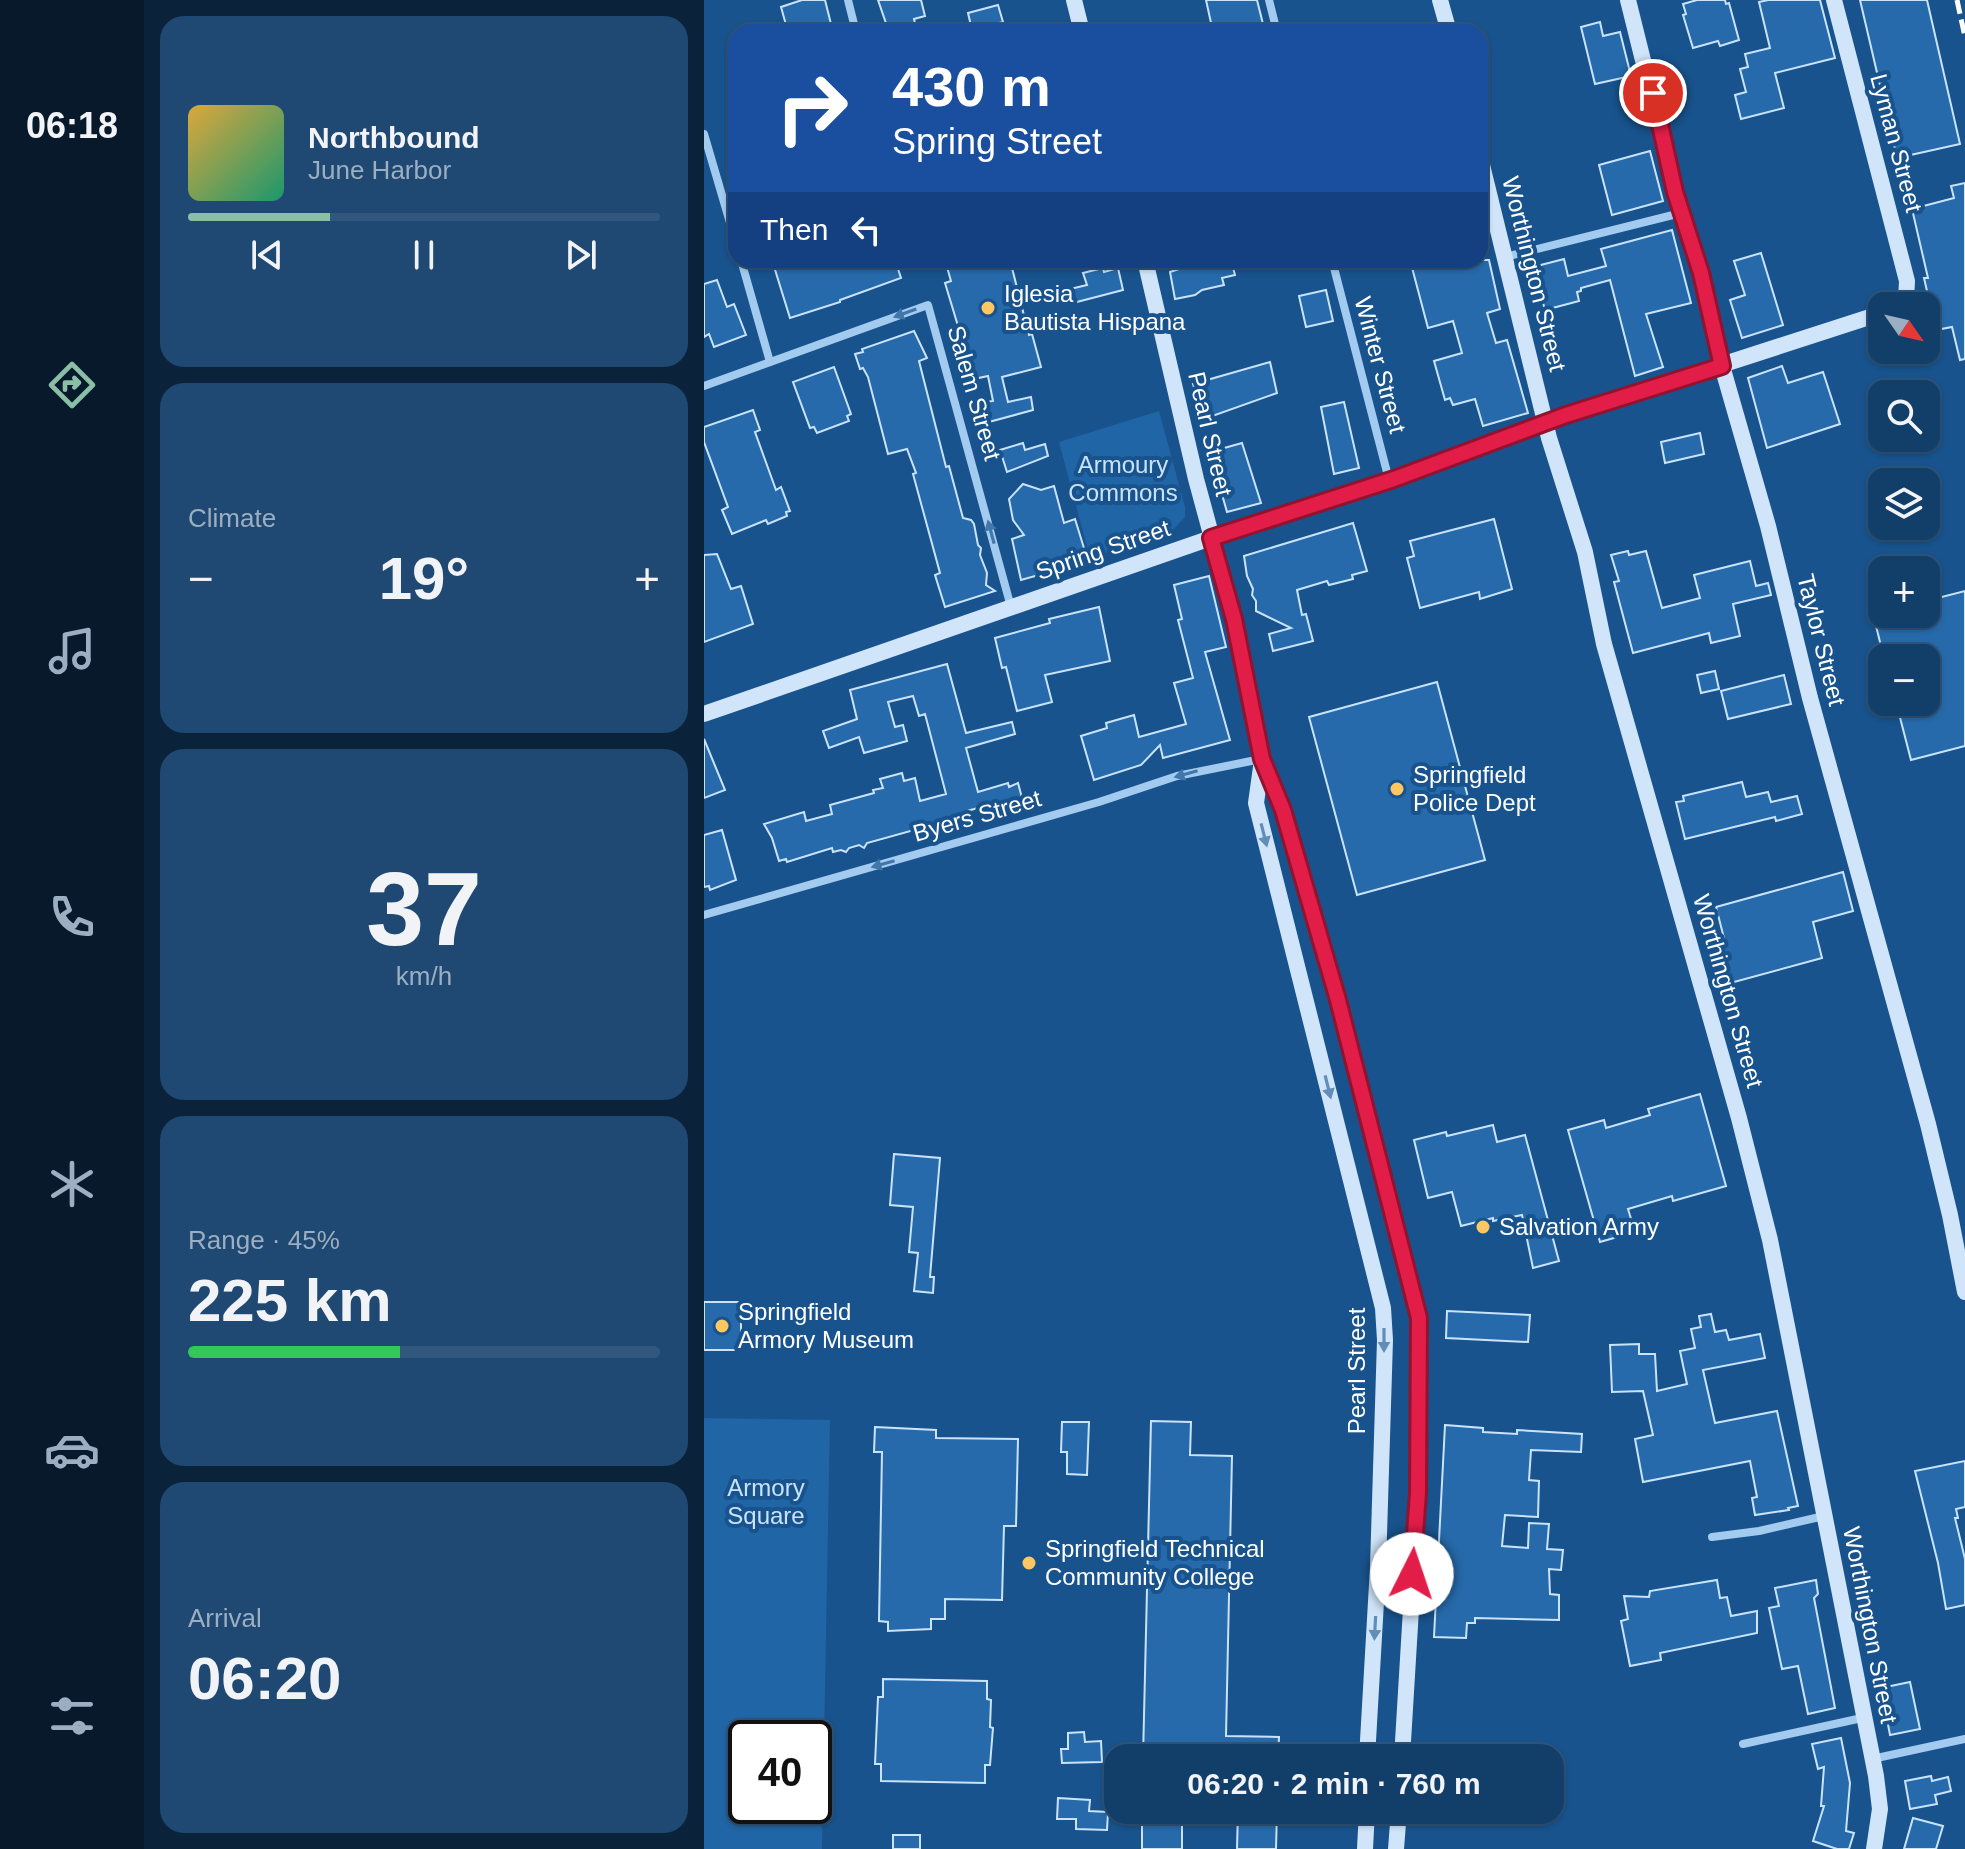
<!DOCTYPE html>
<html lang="en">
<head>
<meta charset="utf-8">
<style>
  :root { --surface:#123e6a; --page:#1f4972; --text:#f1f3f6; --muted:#9caec1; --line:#31577e; --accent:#8abfa5 }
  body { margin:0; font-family:Helvetica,sans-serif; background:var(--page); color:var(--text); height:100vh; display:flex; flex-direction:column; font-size:30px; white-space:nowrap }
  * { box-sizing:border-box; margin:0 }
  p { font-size:26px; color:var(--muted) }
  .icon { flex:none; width:44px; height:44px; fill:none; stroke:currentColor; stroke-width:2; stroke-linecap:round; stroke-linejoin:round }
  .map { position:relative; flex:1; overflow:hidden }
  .drawer { display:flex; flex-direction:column; gap:16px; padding:16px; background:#0a223a; width:560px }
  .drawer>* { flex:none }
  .top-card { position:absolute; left:24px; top:24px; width:760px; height:244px; border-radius:24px; box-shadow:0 2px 6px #0004,0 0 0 2px var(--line); background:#1a4fa0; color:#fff; overflow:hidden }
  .needle { width:52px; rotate:124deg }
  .buttons { position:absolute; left:1164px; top:292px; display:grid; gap:16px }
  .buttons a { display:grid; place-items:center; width:72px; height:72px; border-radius:16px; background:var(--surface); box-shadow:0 2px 6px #0004,0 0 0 2px var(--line); font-size:40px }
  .speed { position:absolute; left:24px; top:1720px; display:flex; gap:16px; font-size:40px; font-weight:700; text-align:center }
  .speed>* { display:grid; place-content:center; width:104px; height:104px; border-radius:50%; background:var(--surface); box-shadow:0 2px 6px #0004,0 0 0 2px var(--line); line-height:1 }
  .speed .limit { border:4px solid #111; border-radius:12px; background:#fff; color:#111 }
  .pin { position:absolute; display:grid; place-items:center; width:68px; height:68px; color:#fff; margin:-34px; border:4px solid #fff; border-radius:50%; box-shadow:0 2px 8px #0007 }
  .me { position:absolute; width:88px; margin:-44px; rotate:4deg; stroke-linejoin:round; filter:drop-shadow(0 0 6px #0008) }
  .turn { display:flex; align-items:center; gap:28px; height:168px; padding:0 32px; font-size:36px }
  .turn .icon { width:104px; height:104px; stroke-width:2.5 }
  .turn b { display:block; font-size:56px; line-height:68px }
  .then { display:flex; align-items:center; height:76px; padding:0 32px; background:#0003; gap:16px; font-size:30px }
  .big { font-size:60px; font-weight:800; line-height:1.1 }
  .drawer .widget { flex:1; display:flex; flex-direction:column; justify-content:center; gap:12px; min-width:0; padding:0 28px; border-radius:24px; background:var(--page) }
  .drawer .dial { align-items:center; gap:0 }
  .dial b { font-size:104px; line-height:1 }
  .song { display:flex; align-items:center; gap:24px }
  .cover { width:96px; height:96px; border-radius:12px; background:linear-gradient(135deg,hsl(40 70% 55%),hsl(160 70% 35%)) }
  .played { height:8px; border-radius:4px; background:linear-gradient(90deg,var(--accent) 30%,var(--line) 30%) }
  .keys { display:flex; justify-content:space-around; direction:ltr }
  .heat { display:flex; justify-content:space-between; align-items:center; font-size:44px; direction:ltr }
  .charge { height:12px; border-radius:6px; background:linear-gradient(90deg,#34c759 45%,var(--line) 0) }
  .trip { position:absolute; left:400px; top:1744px; width:460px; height:80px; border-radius:24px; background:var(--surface); box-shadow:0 2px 6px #0004,0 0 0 2px var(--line); font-weight:800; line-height:80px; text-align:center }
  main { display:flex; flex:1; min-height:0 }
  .tabs { display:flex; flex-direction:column; width:144px; justify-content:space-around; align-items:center; background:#07192a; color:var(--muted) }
  .tabs .icon { width:56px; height:56px }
  .tabs .active { color:var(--accent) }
  .tabs b { font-size:36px; color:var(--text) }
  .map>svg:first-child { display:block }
  .green { fill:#2065a6; fill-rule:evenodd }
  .building { fill:#266aab; stroke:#c9e3fa; stroke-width:2 }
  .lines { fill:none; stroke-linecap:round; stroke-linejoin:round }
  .street { stroke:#a3caef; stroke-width:8 }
  .secondary { stroke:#d0e5fa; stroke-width:16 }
  .rail { stroke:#fff; stroke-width:5; stroke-dasharray:14 6; stroke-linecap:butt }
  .oneway { fill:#4277aa }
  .oneway2 { fill:#628db9 }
  .route-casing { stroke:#92132f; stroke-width:20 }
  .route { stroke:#e11d48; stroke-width:14 }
  .poi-dot { fill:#ffc761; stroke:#18538d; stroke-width:3 }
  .labels { text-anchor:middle; stroke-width:8; stroke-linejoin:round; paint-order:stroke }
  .street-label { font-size:24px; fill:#fff; stroke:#18538d }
  .poi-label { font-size:24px; fill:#fff; stroke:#18538d; text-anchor:start }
  .park-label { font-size:24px; fill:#c9e3fa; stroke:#18538d }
</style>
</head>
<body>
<main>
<nav class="tabs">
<b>06:18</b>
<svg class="icon active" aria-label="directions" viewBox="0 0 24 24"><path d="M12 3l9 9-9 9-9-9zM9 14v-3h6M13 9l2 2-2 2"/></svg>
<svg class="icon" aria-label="music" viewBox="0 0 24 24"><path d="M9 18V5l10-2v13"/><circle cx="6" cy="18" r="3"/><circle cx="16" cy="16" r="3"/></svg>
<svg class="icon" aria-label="phone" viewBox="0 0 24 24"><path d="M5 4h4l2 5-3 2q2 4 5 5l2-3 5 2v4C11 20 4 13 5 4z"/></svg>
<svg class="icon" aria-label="climate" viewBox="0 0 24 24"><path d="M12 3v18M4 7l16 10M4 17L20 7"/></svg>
<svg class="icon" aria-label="car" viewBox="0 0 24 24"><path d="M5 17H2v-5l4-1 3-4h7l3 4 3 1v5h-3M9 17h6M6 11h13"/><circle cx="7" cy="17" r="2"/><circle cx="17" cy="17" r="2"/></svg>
<svg class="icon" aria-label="filters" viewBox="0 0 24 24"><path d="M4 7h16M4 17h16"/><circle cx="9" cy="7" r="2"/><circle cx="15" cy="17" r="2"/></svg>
</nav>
<section class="drawer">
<div class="widget">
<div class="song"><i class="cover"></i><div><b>Northbound</b><p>June Harbor</p></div></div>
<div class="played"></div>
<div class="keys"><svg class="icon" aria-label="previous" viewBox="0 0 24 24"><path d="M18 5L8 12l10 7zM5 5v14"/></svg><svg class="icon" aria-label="pause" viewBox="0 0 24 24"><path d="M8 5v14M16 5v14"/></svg><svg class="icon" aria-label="next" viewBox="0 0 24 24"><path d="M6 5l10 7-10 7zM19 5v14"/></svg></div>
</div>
<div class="widget"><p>Climate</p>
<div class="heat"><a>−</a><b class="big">19°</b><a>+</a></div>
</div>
<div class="widget dial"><b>37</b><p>km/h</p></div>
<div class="widget"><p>Range · 45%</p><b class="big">225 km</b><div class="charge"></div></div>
<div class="widget"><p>Arrival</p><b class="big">06:20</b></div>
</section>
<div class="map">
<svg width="1261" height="1849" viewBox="0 0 1261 1849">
  <rect width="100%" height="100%" fill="#18538d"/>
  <g class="green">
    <polygon points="455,411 481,507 481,517 469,530 386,558 355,442"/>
    <path d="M 0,1418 L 126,1420 L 118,1849 L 0,1849 ZM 42,1738 L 110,1738 L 110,1806 L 42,1806 Z"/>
  </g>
  <g class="building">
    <polygon points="98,0 121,0 129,32 84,32 77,7"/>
    <polygon points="174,0 217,0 221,16 210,19 213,32 185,32"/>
    <polygon points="502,0 553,0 561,32 509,32"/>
    <polygon points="993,0 1021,0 1022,4 1025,3 1035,40 1016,46 1014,41 989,48 979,15 982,14 979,4"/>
    <polygon points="1064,0 1116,0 1131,58 1071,73 1080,108 1037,119 1031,95 1042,92 1036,69 1044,67 1041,54 1066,48 1055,2"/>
    <polygon points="1156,0 1223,0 1256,144 1193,158"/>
    <polygon points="294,5 299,22 268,30 264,13"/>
    <polygon points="896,22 899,36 916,32 927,76 891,84 877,27"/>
    <polygon points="946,151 959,201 908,215 895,165"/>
    <polygon points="1261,183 1261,359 1256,360 1248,327 1232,330 1220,278 1224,278 1208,209 1250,198 1247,186"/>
    <polygon points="968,230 987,303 942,314 959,367 931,376 906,280 877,288 877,291 873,292 875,301 841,310 829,267 860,259 864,276 902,266 897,249"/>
    <polygon points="1057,253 1079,325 1038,338 1026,300 1041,295 1030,261"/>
    <polygon points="68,260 191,260 197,278 136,300 136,302 86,318"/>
    <polygon points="241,260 306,260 325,335 328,334 337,367 298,377 304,402 327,397 329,410 285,422 281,402 289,401 284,376 270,379 241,283 247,281"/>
    <polygon points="500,260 527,260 531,275 518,278 520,285 498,290 491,295 471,299 466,272 487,265 501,264"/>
    <polygon points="706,260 785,260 796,309 783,313 792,343 803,340 824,413 779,426 771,399 749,405 746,398 741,400 730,361 758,353 749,321 724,328"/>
    <polygon points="399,268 400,272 414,268 419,290 369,303 366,289 383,285 379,273"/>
    <polygon points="13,280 23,307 30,304 42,335 10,347 5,334 0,337 0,284"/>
    <polygon points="622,290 629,321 602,327 595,296"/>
    <polygon points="210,331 223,358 215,361 242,467 245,466 259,518 267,520 270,524 274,545 277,548 276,555 283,573 282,585 291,591 241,607 231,575 236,573 209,474 212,473 203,449 184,454 164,377 159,368 156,369 151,354 159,352 158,349"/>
    <polygon points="566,362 573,393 500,419 489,384"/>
    <polygon points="1078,366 1084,383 1119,372 1136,424 1063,448 1044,378"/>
    <polygon points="130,367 147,414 143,416 145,421 113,433 110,427 106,428 89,382"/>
    <polygon points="640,402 655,468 630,474 617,407"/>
    <polygon points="49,410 56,430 51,432 72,490 77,487 86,511 82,512 83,516 64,524 62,520 28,534 18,510 24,507 0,442 0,427"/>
    <polygon points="996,433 1000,454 961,463 957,442"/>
    <polygon points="319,443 321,450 341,444 344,456 303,472 296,450"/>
    <polygon points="538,443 557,503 523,512 506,452"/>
    <polygon points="319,484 337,490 350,486 360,523 371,519 384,561 317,580 308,539 320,535 309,520 305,499"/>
    <polygon points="790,519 808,589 776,599 775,592 716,608 703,558 710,556 706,541"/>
    <polygon points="649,523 663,571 648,575 649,579 625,585 623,581 593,590 598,615 602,614 609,641 569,651 565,634 587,628 552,611 552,601 548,595 549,589 543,576 540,556"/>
    <polygon points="924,551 925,555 942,551 958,608 996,598 990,575 1046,561 1052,586 1064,583 1067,595 1029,604 1036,636 1007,643 1005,633 929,653 910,582 915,581 907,555"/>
    <polygon points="13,554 27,589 37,586 49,624 0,642 0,555"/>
    <polygon points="505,576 522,647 501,652 526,740 459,758 456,745 437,765 390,780 377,736 403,728 402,723 430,715 435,737 482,724 470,683 489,678 474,620 478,619 470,585"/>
    <polygon points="1261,591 1261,746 1207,760 1192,702 1222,702 1222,658 1180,658 1169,614 1222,614 1222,601"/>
    <polygon points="395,607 406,661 341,675 348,702 313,711 302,667 298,668 291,638 346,623 345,619"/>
    <polygon points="243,664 262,733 308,722 311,734 262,748 274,792 304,783 305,787 314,783 318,798 286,808 281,806 263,811 264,815 163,843 160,848 155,845 145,848 142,852 137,850 129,852 128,848 83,862 82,859 75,861 68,838 60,824 100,812 102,821 128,814 126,805 170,793 169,790 179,788 176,779 198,773 200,781 211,778 216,801 242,794 221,714 215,716 209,696 184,702 191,727 199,725 203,741 160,753 155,737 125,748 119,731 153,719 146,690"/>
    <polygon points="1011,671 1015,689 997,693 993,675"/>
    <polygon points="1080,675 1087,704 1024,719 1017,691"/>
    <polygon points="733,682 781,860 653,895 605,717"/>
    <polygon points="0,739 21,790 0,798"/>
    <polygon points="1038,782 1042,797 1064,792 1067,802 1093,796 1098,814 1072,821 1071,817 981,839 972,802 980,801 979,796"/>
    <polygon points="18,830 32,880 6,890 5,886 0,887 0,835"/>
    <polygon points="1139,872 1149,911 1109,922 1118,958 1019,985 1009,949 1022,946 1012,907"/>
    <polygon points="996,1094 1022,1186 969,1201 968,1196 924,1209 931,1232 896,1242 864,1130 900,1120 902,1128 946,1115 944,1109"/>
    <polygon points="789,1125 793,1142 821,1135 855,1261 829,1268 818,1215 789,1221 789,1218 757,1226 748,1192 724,1198 710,1140 742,1132 743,1136"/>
    <polygon points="190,1154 236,1158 226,1277 230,1277 229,1293 210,1291 214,1253 205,1252 209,1207 186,1205"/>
    <rect x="0" y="1302" width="37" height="48"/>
    <polygon points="743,1311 826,1315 824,1342 742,1338"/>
    <polygon points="1007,1314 1011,1332 1022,1330 1025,1340 1056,1334 1061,1358 999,1370 1011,1423 1073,1411 1094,1506 1084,1508 1085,1510 1051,1515 1048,1498 1053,1497 1046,1461 939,1482 931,1439 949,1435 939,1391 908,1392 906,1345 935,1344 935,1354 951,1354 953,1391 983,1384 976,1351 991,1348 987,1329 997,1327 995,1316"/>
    <polygon points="447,1421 487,1422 486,1455 528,1456 522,1736 575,1737 574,1758 439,1758"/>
    <polygon points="358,1422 385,1422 383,1475 363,1474 363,1452 357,1452"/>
    <polygon points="741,1425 779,1428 779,1432 813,1434 813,1430 878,1434 877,1452 827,1450 825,1480 835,1481 834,1517 801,1515 798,1546 824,1548 825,1523 845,1524 843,1549 859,1550 857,1570 845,1569 846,1594 855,1595 855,1620 771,1618 771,1623 763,1623 762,1638 730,1637"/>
    <polygon points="171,1427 232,1430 232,1438 314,1439 312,1526 300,1526 298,1600 241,1599 241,1619 227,1619 227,1629 184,1631 184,1622 175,1621 178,1452 170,1452"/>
    <polygon points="1261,1461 1261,1507 1252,1509 1254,1518 1251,1518 1261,1559 1261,1605 1242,1609 1234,1563 1211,1471"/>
    <polygon points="1013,1580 1016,1598 1023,1597 1027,1616 1053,1611 1053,1633 956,1653 957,1660 926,1666 917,1621 924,1619 920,1596 945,1597 946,1591"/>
    <polygon points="1112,1580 1114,1594 1110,1598 1131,1708 1104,1714 1094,1666 1078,1669 1065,1608 1075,1606 1071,1588"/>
    <polygon points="179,1679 283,1681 283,1699 287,1700 286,1727 289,1728 286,1765 281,1765 281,1783 177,1781 177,1764 171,1764 174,1697 179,1697"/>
    <polygon points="1206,1682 1216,1729 1186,1735 1177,1688"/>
    <polygon points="380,1732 381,1742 397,1741 398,1762 358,1763 357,1749 364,1749 364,1733"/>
    <polygon points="1137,1738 1146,1783 1142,1831 1150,1833 1145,1849 1133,1849 1109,1841 1120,1806 1117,1806 1120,1767 1114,1769 1108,1744"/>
    <polygon points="1227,1776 1228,1781 1244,1777 1247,1791 1231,1795 1233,1804 1206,1809 1201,1781"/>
    <polygon points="354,1798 386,1800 385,1811 404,1812 403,1830 372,1829 372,1819 353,1819"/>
    <rect x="438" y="1810" width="40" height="39"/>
    <polygon points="534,1810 573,1810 572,1849 533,1849"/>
    <polygon points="1209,1818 1239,1826 1232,1849 1200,1849"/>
    <rect x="189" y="1835" width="27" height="14"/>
  </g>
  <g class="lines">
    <g class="street">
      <polyline points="144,0 152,32"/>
      <polyline points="565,0 573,32"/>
      <polyline points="0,134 32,243"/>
      <polyline points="801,257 977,213"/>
      <polyline points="37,260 66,362"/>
      <polyline points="628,260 685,480"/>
      <polyline points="0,386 224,305 307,607"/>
      <polyline points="0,915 395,802 473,776 557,759"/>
      <polyline points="1008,1537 1055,1531 1120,1516"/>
      <polyline points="1039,1744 1158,1718"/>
      <polyline points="1168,1759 1261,1739"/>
    </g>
    <g class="secondary">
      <polyline points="370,0 378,32"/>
      <polyline points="736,0 745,32"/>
      <polyline points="924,0 977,213 997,273 1018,366 1064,526 1106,698 1224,1124 1246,1215 1261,1292"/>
      <polyline points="1130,0 1203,281 1202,300 1194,306"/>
      <polyline points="776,157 845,438 881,552 900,644 1035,1118 1066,1240 1172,1776 1176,1809 1170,1849"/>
      <polyline points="441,260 492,479 530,619 558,759 579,810 634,1000 715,1318 714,1493 698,1758"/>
      <polyline points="0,714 507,538 690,479 841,422 1178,313"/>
      <polyline points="558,760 552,803 679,1308 681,1340 674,1567 663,1758"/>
      <polyline points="661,1849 663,1810"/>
      <polyline points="692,1849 695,1810"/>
    </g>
    <polyline class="rail" points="1253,0 1261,37"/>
  </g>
  <defs><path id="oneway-solid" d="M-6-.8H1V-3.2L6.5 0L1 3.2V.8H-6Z" transform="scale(2)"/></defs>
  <g class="oneway">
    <use href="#oneway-solid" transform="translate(201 313) rotate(160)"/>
    <use href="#oneway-solid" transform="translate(287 532) rotate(-105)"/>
    <use href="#oneway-solid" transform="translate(482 774) rotate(164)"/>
    <use href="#oneway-solid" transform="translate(179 864) rotate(164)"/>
  </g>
  <g class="oneway2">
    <use href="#oneway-solid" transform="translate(560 835) rotate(76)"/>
    <use href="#oneway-solid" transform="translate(624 1087) rotate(76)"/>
    <use href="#oneway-solid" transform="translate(680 1340) rotate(90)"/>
    <use href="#oneway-solid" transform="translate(671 1628) rotate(93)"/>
  </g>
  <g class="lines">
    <g class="route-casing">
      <polyline id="route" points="708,1574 714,1493 715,1318 634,1000 579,810 558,759 530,619 507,538 690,479 862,415 1018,366 997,273 971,192 949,93"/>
    </g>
    <use href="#route" class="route"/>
  </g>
  <g class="poi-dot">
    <circle cx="284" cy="308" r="8"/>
    <circle cx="693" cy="789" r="8"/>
    <circle cx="779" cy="1227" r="8"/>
    <circle cx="18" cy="1326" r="8"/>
    <circle cx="325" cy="1563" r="8"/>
  </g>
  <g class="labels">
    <g class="street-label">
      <text transform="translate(1192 143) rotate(75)" y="8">Lyman Street</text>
      <text transform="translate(830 274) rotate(76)" y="8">Worthington Street</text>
      <text transform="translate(676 365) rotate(75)" y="8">Winter Street</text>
      <text transform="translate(270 393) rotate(74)" y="8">Salem Street</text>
      <text transform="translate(506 434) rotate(77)" y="8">Pearl Street</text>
      <text transform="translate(399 550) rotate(-19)" y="8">Spring Street</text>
      <text transform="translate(1117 640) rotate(76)" y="8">Taylor Street</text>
      <text transform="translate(273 816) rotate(-16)" y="8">Byers Street</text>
      <text transform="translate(1024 991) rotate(74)" y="8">Worthington Street</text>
      <text transform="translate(653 1371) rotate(-90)" y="8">Pearl Street</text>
      <text transform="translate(1166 1625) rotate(79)" y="8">Worthington Street</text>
    </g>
    <g class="poi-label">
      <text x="300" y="302">Iglesia<tspan x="300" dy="28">Bautista Hispana</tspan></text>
      <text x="709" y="783">Springfield<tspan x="709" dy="28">Police Dept</tspan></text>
      <text x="795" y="1235">Salvation Army</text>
      <text x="34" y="1320">Springfield<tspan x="34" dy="28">Armory Museum</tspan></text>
      <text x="341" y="1557">Springfield Technical<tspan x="341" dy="28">Community College</tspan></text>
    </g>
    <g class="park-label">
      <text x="419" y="473">Armoury<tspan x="419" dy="28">Commons</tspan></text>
      <text x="62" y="1496">Armory<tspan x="62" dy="28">Square</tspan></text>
    </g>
  </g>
</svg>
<div class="buttons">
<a><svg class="needle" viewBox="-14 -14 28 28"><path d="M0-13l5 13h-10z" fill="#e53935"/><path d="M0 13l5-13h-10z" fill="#9caec1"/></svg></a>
<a><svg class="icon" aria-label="search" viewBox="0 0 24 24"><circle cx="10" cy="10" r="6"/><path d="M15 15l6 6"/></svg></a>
<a><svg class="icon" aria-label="layers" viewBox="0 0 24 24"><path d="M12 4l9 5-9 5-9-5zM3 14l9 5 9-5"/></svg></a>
<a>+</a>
<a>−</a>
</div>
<div class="speed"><div class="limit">40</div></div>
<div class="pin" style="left:949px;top:93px;background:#d93025"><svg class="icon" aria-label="arrive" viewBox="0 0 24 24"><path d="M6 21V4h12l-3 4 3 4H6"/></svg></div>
<svg class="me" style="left:708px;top:1574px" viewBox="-20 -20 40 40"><circle r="19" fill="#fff"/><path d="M0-13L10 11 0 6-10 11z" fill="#e11d48"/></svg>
<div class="trip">06:20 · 2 min · 760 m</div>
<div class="top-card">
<div class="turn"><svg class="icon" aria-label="right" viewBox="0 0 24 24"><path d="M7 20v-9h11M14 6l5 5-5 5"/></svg><div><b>430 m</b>Spring Street</div></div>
<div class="then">Then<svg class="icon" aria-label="left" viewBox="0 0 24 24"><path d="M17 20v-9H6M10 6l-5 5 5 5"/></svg></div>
</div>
</div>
</main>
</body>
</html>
